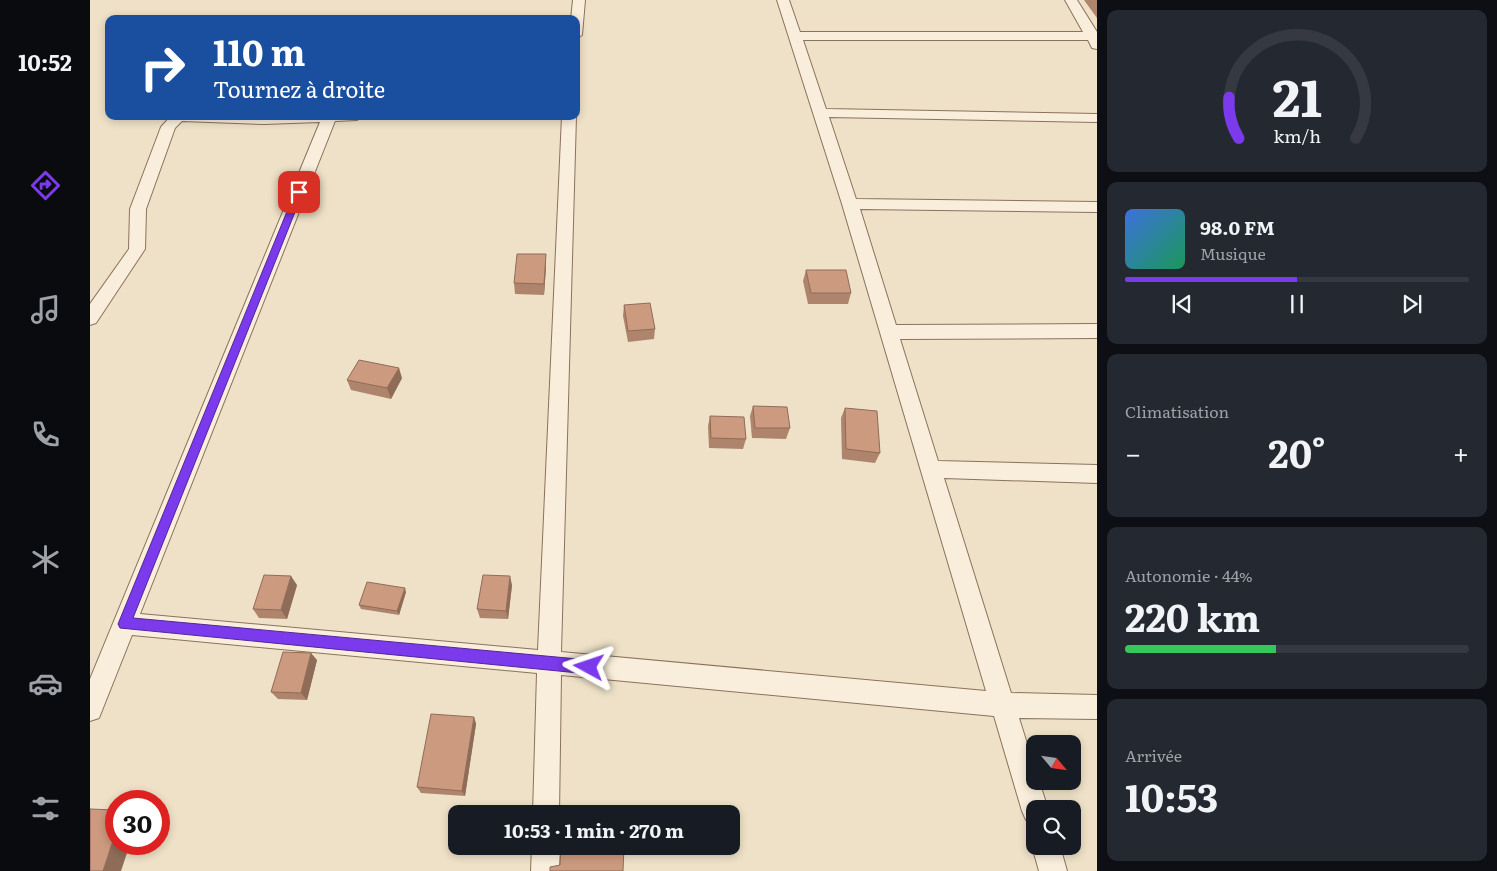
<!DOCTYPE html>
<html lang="fr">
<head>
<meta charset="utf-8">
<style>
  :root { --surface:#171b24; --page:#242831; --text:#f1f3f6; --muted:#9ea1a6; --line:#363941; --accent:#7c3aed }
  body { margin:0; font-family:Literata,serif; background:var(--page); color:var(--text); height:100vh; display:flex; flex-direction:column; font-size:19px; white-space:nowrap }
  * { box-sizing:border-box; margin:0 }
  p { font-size:16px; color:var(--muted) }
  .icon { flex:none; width:28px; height:28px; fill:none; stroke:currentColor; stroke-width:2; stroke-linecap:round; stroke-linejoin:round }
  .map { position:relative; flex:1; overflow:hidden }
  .drawer { display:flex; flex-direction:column; gap:10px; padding:10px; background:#0d0f14; width:400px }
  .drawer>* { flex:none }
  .banner { position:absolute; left:15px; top:15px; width:475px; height:105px; border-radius:10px; box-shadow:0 2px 8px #0003; background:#1a4fa0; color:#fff; overflow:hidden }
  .needle { width:32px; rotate:119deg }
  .tools { position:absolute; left:936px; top:735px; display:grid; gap:10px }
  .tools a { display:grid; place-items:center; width:55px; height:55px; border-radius:10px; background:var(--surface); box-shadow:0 2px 8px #0003; font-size:25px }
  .speed { position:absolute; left:15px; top:790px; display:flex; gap:10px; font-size:25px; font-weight:700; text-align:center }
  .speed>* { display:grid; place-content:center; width:65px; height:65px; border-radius:50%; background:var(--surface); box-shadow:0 2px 8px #0003; line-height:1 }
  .speed .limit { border:8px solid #d22; background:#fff; color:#111 }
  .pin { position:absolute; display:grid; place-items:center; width:42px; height:42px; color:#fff; margin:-21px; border-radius:10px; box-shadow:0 2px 8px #0006 }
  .me { position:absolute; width:55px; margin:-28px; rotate:275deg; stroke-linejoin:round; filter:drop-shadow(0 0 4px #0008) }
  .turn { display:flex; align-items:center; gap:18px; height:105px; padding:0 25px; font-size:22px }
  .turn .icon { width:65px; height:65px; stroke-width:2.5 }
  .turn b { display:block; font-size:35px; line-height:42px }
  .big { font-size:38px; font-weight:700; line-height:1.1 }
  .drawer .tile { flex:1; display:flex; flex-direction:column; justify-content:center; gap:8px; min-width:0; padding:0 18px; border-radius:10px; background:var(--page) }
  .drawer .dial { align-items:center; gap:0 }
  .dial svg { height:130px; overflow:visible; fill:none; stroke:var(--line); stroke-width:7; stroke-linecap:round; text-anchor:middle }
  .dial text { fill:var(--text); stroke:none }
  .song { display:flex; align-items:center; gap:15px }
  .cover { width:60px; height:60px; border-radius:8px; background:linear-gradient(135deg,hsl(220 70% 55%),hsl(150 70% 35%)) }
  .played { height:5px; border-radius:2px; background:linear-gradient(90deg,var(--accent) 50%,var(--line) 50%) }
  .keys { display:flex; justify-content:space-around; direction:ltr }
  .heat { display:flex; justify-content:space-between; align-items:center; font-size:28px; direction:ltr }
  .charge { height:8px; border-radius:4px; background:linear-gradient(90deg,#34c759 44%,var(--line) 0) }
  .trip { position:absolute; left:358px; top:805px; width:292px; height:50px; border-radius:10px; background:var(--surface); box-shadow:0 2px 8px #0003; font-weight:700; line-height:50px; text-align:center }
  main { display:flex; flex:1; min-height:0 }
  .menu { display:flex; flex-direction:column; width:90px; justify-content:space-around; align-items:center; background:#090b0e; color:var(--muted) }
  .menu .icon { width:35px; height:35px }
  .menu .active { color:var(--accent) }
  .menu b { font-size:22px; color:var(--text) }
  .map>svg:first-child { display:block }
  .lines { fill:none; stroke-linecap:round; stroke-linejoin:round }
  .minor-casing { stroke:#8a725c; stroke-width:2 }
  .minor { fill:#f9eedb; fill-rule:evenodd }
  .wall { fill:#af846c }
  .shaded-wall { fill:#8f6c58 }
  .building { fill:#cc9a7e; stroke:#8f6c58 }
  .route { fill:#7c3aed; stroke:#51269a }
</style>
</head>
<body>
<main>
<nav class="menu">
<b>10:52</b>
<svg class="icon active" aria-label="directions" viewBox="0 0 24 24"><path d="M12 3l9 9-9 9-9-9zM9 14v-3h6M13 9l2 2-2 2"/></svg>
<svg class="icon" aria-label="music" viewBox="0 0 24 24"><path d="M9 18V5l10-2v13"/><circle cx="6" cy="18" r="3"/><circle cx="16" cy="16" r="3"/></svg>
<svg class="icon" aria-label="phone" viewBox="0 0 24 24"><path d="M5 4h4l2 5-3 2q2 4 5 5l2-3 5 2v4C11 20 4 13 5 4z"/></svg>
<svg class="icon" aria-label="climate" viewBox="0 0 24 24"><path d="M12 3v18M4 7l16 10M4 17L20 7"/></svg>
<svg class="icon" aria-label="car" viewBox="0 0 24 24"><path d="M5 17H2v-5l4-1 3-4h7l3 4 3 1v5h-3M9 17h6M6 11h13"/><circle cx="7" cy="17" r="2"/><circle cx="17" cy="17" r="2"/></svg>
<svg class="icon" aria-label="filters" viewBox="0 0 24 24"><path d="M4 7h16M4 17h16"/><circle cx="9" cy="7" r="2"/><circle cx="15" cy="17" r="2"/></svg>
</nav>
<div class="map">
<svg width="1007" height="871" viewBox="0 0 1007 871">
  <rect width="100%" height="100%" fill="#eee1c7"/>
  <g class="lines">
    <g class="minor-casing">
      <g id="minor">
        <polygon points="483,0 495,0 492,35 486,39 486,19 481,19"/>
        <polygon points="687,0 699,0 710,32 993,32 975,0 987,0 1007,32 1007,49 1002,48 998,40 713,40 736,109 1007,114 1007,122 739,117 766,199 1007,202 1007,212 770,209 806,325 1007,324 1007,338 810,339 848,461 1007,465 1007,483 854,478 921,693 1007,695 1007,719 929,718 945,769 945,781 949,781 958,809 945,809 945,824 936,820 932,811 904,716 471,675 469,814 443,814 447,673 42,635 9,718 0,721 0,679 230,122 174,124 92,121 85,128 56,209 55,249 6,323 0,325 0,304 39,249 40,209 71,127 81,116 274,116 267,120 245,121 50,614 448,650 472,116 486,116 471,652 896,691 752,204"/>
        <polygon points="945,840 945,846 970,846 977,871 949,871 942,846"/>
        <polygon points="442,846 470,846 469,871 441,871"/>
      </g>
    </g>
    <use href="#minor" class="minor"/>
  </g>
  <g class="wall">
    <polygon points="994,0 1007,0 1007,18"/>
    <polygon points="456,254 456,266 454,295 425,294 424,283"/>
    <polygon points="716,270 761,293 758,304 718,304 713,281"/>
    <polygon points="534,305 565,329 564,339 538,342 533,316"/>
    <polygon points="312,378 301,399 261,390 257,380"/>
    <polygon points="663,406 700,428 696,439 662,438 660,416"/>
    <polygon points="755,408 790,453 785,463 752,459 751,418"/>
    <polygon points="620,416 656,439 653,449 619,448 618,426"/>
    <polygon points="207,585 197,619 169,618 163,609"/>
    <polygon points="422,585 418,619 390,618 387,609"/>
    <polygon points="316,592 309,615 271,609 269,605"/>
    <polygon points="227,660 217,700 188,699 181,692"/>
    <polygon points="384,717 386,724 375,796 331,793 327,787"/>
  </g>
  <g class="shaded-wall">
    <polygon points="456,254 456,266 454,295 454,284"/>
    <polygon points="309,368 312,378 301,399 297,388"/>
    <polygon points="201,576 207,585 197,619 191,610"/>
    <polygon points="420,576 422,585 418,619 416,611"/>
    <polygon points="315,588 316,592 309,615 307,611"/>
    <polygon points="221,653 227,660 217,700 211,693"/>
    <polygon points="384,717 386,724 375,796 372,791"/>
    <polygon points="26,831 26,844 40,844 31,871 13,871"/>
  </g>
  <g class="building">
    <polygon points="427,254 456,254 454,284 424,283"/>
    <polygon points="716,270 756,270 761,293 721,293"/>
    <polygon points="560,303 565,329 538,331 534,305"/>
    <polygon points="269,360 309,368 297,388 257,380"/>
    <polygon points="663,406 697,407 700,428 665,428"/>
    <polygon points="755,408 787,411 790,453 756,449"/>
    <polygon points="620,416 654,417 656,439 621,438"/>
    <polygon points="174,575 201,576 191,610 163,609"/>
    <polygon points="393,575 420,576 416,611 387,609"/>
    <polygon points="277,582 315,588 307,611 269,605"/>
    <polygon points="193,652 221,653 211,693 181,692"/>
    <polygon points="341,714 384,717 372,791 327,787"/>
    <polygon points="0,809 26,810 26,831 13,871 0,871"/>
    <polygon points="471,846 534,846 533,871 460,871 460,867 470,865"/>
  </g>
  <polygon class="route" points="209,189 213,192 43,618 499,660 503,662 505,667 503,672 499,674 30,628 28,624 205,192"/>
</svg>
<div class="tools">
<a><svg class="needle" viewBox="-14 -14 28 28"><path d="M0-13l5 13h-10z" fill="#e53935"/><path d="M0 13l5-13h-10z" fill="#9ea1a6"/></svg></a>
<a><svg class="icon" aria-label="search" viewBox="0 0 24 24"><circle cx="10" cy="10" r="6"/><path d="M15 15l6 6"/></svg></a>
</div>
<div class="speed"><div class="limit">30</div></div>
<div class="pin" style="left:209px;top:192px;background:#d93025"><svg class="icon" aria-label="arrive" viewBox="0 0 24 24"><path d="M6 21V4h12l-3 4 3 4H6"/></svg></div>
<svg class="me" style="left:499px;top:667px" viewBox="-20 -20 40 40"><path d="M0-17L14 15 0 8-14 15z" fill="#7c3aed" stroke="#fff" stroke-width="4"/></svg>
<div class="trip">10:53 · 1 min · 270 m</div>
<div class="banner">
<div class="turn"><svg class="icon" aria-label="right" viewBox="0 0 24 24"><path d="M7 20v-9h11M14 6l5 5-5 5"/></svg><div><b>110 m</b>Tournez à droite</div></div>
</div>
</div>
<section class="drawer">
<div class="tile dial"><svg viewBox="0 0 100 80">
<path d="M14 69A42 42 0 1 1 86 69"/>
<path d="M14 69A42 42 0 0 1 8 44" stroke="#7c3aed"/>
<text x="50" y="56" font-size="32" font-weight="700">21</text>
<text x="50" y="72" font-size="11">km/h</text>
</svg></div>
<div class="tile">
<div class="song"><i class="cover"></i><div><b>98.0 FM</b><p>Musique</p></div></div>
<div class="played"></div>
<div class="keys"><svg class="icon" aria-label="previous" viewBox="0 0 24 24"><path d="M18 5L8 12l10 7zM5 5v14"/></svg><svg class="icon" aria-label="pause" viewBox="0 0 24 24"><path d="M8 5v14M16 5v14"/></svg><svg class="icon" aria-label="next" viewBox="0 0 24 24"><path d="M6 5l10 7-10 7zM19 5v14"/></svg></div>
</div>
<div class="tile"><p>Climatisation</p>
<div class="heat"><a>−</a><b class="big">20°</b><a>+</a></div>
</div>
<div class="tile"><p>Autonomie · 44%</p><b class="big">220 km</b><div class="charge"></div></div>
<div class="tile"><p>Arrivée</p><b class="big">10:53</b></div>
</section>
</main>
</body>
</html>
